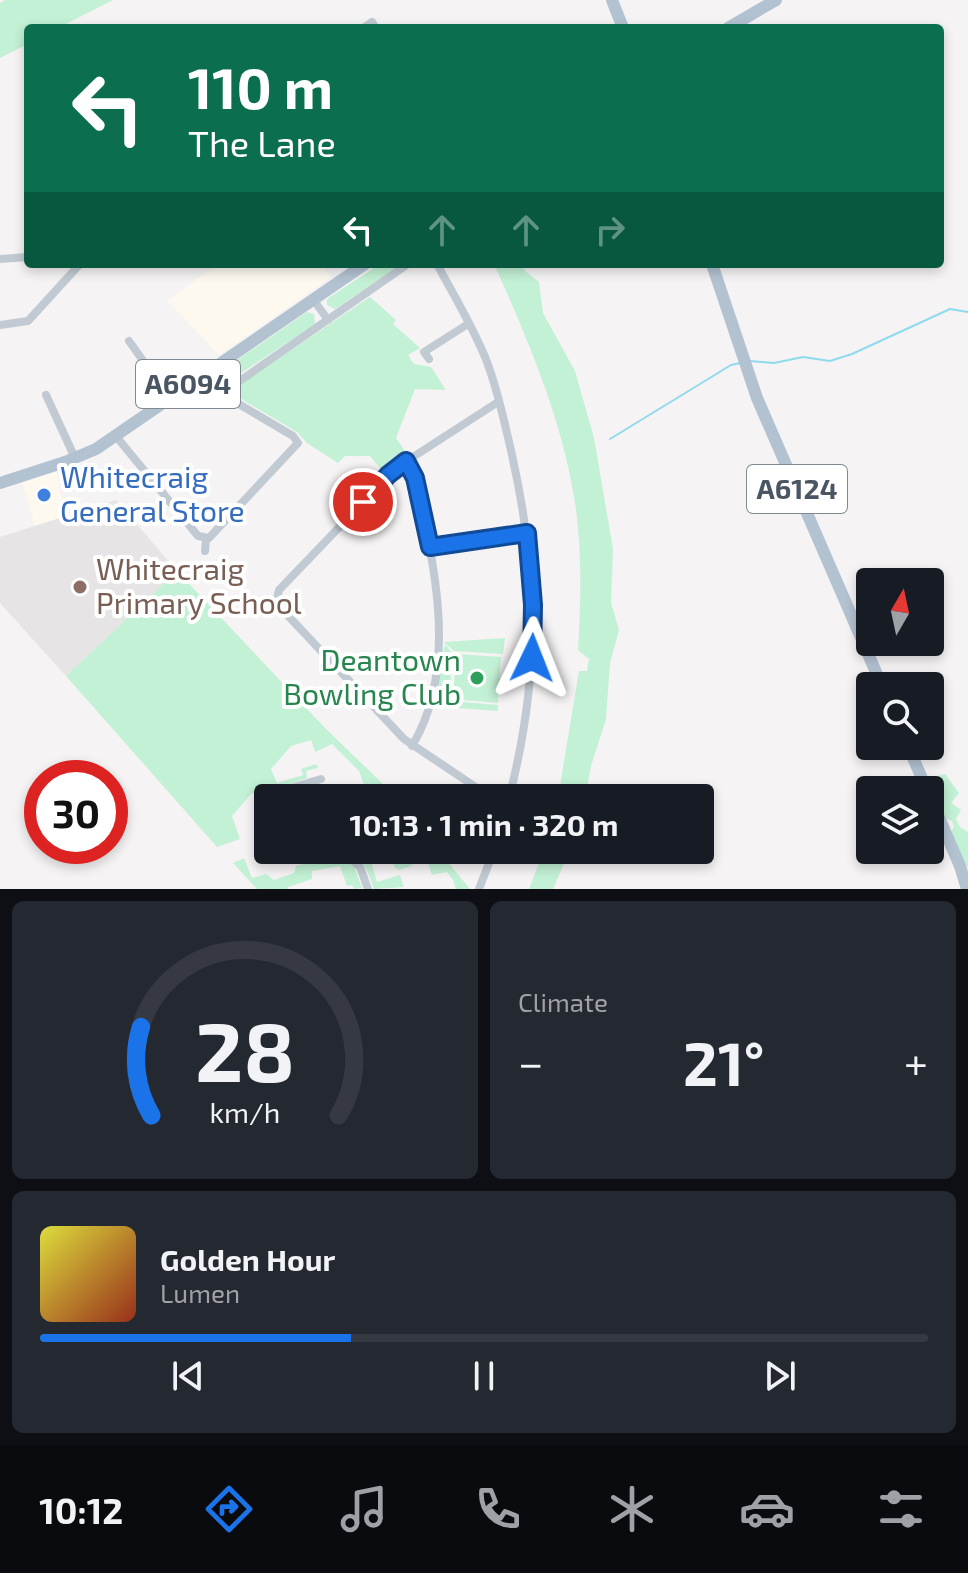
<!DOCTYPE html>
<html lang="en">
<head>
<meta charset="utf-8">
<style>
  :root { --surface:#171b24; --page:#242831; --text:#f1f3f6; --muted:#9ea1a6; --line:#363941; --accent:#1a73e8 }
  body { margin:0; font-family:"Exo 2",sans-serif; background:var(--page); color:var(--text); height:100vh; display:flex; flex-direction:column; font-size:30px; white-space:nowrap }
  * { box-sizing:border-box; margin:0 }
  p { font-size:26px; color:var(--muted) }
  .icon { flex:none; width:44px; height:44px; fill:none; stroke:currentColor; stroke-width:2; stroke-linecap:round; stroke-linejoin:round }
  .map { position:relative; height:889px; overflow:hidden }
  .panel { display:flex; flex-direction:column; gap:12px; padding:12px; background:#0d0f14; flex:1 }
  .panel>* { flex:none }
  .hud { position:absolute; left:24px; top:24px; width:920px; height:244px; border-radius:8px; box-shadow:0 4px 12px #0003; background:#0b6e4f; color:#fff; overflow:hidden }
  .needle { width:52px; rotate:9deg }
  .controls { position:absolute; left:856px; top:568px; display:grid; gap:16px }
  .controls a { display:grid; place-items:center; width:88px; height:88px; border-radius:8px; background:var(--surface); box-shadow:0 4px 12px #0003; font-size:40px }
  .speed { position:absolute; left:24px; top:760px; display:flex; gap:16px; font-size:40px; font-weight:700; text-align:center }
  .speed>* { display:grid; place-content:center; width:104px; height:104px; border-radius:50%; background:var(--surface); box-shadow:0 4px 12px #0003; line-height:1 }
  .speed .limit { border:12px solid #d22; background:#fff; color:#111 }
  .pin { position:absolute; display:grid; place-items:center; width:68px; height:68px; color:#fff; margin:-34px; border:4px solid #fff; border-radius:50%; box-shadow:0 2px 8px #0007 }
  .me { position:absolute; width:88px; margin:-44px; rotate:2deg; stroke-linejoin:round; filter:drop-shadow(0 0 6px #0008) }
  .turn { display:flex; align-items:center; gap:28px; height:168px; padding:0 32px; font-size:36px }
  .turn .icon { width:104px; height:104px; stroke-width:2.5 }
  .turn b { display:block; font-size:56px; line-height:68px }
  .lanes { display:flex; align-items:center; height:76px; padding:0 32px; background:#0003; justify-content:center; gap:40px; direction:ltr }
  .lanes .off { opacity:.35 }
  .big { font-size:60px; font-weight:700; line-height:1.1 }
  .panel .card { flex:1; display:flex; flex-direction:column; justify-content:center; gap:12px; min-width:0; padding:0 28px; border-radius:12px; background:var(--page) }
  .panel .dial { align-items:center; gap:0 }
  .dial svg { height:208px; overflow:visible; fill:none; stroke:var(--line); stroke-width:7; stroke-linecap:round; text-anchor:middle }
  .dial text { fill:var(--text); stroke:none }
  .song { display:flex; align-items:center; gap:24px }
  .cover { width:96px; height:96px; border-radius:12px; background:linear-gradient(135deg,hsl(60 70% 55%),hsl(10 70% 35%)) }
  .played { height:8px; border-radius:4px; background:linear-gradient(90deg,var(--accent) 35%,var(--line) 35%) }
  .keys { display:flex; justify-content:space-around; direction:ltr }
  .heat { display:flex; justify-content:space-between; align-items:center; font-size:44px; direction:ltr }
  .panel .tiles { flex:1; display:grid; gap:12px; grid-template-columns:1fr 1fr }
  .card:last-child { grid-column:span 2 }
  .trip { position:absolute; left:254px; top:784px; width:460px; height:80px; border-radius:8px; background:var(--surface); box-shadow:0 4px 12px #0003; font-weight:700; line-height:80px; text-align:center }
  .tabs { display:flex; height:128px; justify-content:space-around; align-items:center; background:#090b0e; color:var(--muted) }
  .tabs .icon { width:56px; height:56px }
  .tabs .active { color:var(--accent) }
  .tabs b { font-size:36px; color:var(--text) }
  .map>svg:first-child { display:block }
  .commercial { fill:#fdf9ef }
  .education { fill:#e6e4e5 }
  .green { fill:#c3f1d5 }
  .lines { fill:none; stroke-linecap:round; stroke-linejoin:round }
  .stream { stroke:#90daee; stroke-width:2 }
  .street { stroke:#c1cad2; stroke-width:8 }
  .primary { stroke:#b3c2d1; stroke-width:12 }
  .route-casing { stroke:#114b97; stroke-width:20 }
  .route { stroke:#1a73e8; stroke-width:14 }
  .shop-dot { fill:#3f7fe0; stroke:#fff; stroke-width:3 }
  .education-dot { fill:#8d6e63; stroke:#fff; stroke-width:3 }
  .leisure-dot { fill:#2e9e5b; stroke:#fff; stroke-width:3 }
  .labels { text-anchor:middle; stroke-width:8; stroke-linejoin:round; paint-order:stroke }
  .shield { fill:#fff; stroke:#808990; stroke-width:2 }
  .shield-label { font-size:28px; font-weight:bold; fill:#4a5661 }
  .shop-label { font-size:30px; fill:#366cbe; stroke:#fff; text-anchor:start }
  .education-label { font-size:30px; fill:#785e54; stroke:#fff; text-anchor:start }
  .leisure-label { font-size:30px; fill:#27864d; stroke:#fff; text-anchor:end }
</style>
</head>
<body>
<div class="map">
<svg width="968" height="889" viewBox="0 0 968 889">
  <rect width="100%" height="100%" fill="#f5f3f3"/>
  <g class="commercial">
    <polygon points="218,264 322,264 331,277 219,355 167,301"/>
    <polygon points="56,471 66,517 35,526 22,482"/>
  </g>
  <polygon class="education" points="116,500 177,571 66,676 0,603 0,537"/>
  <g class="green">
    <polygon points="5,0 113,0 58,28 28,28 28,44 0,58 0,3"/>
    <polygon points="380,264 402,264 335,309 327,305 327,299"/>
    <path d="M 494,264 L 522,264 L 525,271 L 539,282 L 543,313 L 575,371 L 594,438 L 613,549 L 611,603 L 619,630 L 610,663 L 606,719 L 591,766 L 585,798 L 558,798 L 579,671 L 587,671 L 589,659 L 578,650 C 581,603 582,556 576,509 C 564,424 529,342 494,264 Z"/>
    <polygon points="370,297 396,320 393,324 420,348 408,355 414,364 431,367 446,390 415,389 396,438 407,454 384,473 370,456 345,456 338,463 307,443 297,432 238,397 236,391 239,385"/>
    <polygon points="307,312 314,314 315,324 226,383 221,395 201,385"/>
    <polygon points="177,571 325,728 383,784 403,798 369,798 359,771 332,744 315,752 311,740 291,746 271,769 277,783 303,775 301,769 316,764 318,768 306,771 307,778 281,787 283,793 296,792 299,798 280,798 274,785 251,794 232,816 240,839 217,847 66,676"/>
    <polygon points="505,638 503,654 454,651 444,642"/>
    <polygon points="445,644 452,653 445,654 444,671 451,672 450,701 498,705 498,711 457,708 435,700"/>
    <polygon points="456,654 501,657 498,703 453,699"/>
    <polygon points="945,774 959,793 951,803 961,810 956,819 960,827 968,832 968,867 965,867 951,832 954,827 952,821 944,818 931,783 934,777"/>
    <polygon points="309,850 324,850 341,863 345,858 355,869 362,888 354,889 352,885 347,886 340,866 312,871 312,879 288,887 288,889 257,889 233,863 244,858 252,878 266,874 274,880 294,873 296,866 313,861"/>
    <path d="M 351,850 L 364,850 L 370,858 L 377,882 L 400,875 L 404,887 L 374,889 C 368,872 365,861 351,850 Z"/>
    <polygon points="414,850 438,850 470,889 456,889 453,880 447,872 432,875 425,854 410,859 412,866 399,870 395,868 392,858"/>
    <polygon points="544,850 570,850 553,889 529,889"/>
  </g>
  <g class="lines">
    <g class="stream">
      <polyline points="750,361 774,363 803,357 830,361 852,354 950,309 968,312"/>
      <polyline points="610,439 731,365 740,363"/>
    </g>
    <g class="street">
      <polyline points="363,28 372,22 376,28"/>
      <polyline points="0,259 28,257"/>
      <path d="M 437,264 C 454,296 474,328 487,362 C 498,391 505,424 512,455 C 539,576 540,678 509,798"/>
      <polyline points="313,299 328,320"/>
      <polyline points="0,325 28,321 80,264"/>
      <polyline points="129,341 169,397"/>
      <polyline points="429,359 424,352 468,324"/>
      <polyline points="46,395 75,458"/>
      <polyline points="115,435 198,536 209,538 298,443 293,436 232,400 229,396 228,389 408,264"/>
      <path d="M 406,461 C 418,477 420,501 424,520 C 440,592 452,680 412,746"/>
      <polyline points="430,547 527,533"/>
      <polyline points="205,551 206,539"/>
      <polyline points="299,786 303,798"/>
      <polyline points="288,789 321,779"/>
      <polyline points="492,798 404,739 276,603 279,590 396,468 498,402"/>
      <polyline points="340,850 360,867 368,889"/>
      <polyline points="479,889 494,850"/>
    </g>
    <g class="primary">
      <polyline points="612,0 623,28"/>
      <polyline points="728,28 776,0"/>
      <polyline points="712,264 757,398 882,686"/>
      <polyline points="0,483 65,462 96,449 365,264"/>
      <polyline points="908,746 927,790"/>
      <polyline points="930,797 960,866 967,889"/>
    </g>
  </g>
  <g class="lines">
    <g class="route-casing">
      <polyline id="route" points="363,502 388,475 406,461 415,478 430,547 527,533 533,605 532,658"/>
    </g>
    <use href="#route" class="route"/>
  </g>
  <circle class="shop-dot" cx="44" cy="495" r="8"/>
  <circle class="education-dot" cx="80" cy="587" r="8"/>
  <circle class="leisure-dot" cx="477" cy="678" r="8"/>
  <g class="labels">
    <g class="shield">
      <rect x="136" y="360" width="104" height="48" rx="6"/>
      <rect x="747" y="465" width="100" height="48" rx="6"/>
    </g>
    <g class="shield-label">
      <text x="188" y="394">A6094</text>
      <text x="797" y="499">A6124</text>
    </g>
    <g class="shop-label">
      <text x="60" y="488">Whitecraig<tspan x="60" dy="34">General Store</tspan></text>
    </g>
    <g class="education-label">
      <text x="96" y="580">Whitecraig<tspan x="96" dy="34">Primary School</tspan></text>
    </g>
    <g class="leisure-label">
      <text x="461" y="671">Deantown<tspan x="461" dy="34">Bowling Club</tspan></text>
    </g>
  </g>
</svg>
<div class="controls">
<a><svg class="needle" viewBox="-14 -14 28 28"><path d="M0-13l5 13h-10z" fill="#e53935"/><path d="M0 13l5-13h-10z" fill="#9ea1a6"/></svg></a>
<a><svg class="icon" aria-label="search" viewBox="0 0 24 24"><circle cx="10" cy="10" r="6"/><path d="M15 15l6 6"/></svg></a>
<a><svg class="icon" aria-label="layers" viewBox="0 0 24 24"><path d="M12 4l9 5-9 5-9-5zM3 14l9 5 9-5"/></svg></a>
</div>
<div class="speed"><div class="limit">30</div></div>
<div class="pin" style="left:363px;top:502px;background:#d93025"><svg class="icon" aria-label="arrive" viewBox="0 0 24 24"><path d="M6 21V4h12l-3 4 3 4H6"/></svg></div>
<svg class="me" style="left:532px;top:658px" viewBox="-20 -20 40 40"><path d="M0-17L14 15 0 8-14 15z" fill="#1a73e8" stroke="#fff" stroke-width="4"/></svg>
<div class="trip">10:13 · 1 min · 320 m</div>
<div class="hud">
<div class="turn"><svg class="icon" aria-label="left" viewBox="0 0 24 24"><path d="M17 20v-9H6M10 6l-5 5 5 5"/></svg><div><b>110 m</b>The Lane</div></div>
<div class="lanes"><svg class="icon" aria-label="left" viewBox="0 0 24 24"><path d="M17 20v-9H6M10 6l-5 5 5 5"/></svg><svg class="icon off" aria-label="ahead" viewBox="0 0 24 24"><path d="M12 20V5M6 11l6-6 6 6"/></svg><svg class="icon off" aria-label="ahead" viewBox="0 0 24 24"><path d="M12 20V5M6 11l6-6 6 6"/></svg><svg class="icon off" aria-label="right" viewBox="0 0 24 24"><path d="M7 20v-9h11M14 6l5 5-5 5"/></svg></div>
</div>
</div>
<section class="panel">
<div class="tiles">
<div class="card dial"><svg viewBox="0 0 100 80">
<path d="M14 69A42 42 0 1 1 86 69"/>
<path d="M14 69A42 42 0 0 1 10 35" stroke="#1a73e8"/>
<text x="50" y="56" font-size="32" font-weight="700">28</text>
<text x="50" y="72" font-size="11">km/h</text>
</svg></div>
<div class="card"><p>Climate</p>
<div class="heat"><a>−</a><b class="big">21°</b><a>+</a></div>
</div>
<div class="card">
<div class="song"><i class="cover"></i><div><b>Golden Hour</b><p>Lumen</p></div></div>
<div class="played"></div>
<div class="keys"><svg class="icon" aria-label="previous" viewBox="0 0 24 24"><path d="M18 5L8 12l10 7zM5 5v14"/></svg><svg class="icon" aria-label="pause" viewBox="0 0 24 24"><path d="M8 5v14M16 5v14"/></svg><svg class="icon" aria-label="next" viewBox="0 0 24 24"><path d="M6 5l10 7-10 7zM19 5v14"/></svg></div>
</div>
</div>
</section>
<nav class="tabs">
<b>10:12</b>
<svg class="icon active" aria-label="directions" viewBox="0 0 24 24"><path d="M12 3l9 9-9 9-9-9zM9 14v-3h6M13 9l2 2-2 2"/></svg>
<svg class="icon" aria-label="music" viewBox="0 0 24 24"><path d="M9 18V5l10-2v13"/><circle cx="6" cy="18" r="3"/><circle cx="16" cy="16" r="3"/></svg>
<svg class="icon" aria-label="phone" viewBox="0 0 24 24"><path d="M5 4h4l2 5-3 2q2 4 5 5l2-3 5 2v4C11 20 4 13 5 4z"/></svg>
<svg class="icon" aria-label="climate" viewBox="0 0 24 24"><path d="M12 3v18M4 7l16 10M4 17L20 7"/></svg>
<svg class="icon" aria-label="car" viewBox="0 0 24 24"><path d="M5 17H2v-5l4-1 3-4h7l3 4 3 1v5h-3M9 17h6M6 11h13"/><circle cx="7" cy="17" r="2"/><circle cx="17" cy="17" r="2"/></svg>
<svg class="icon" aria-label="filters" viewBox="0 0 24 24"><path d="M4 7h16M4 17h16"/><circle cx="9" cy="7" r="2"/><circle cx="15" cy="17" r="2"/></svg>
</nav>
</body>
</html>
